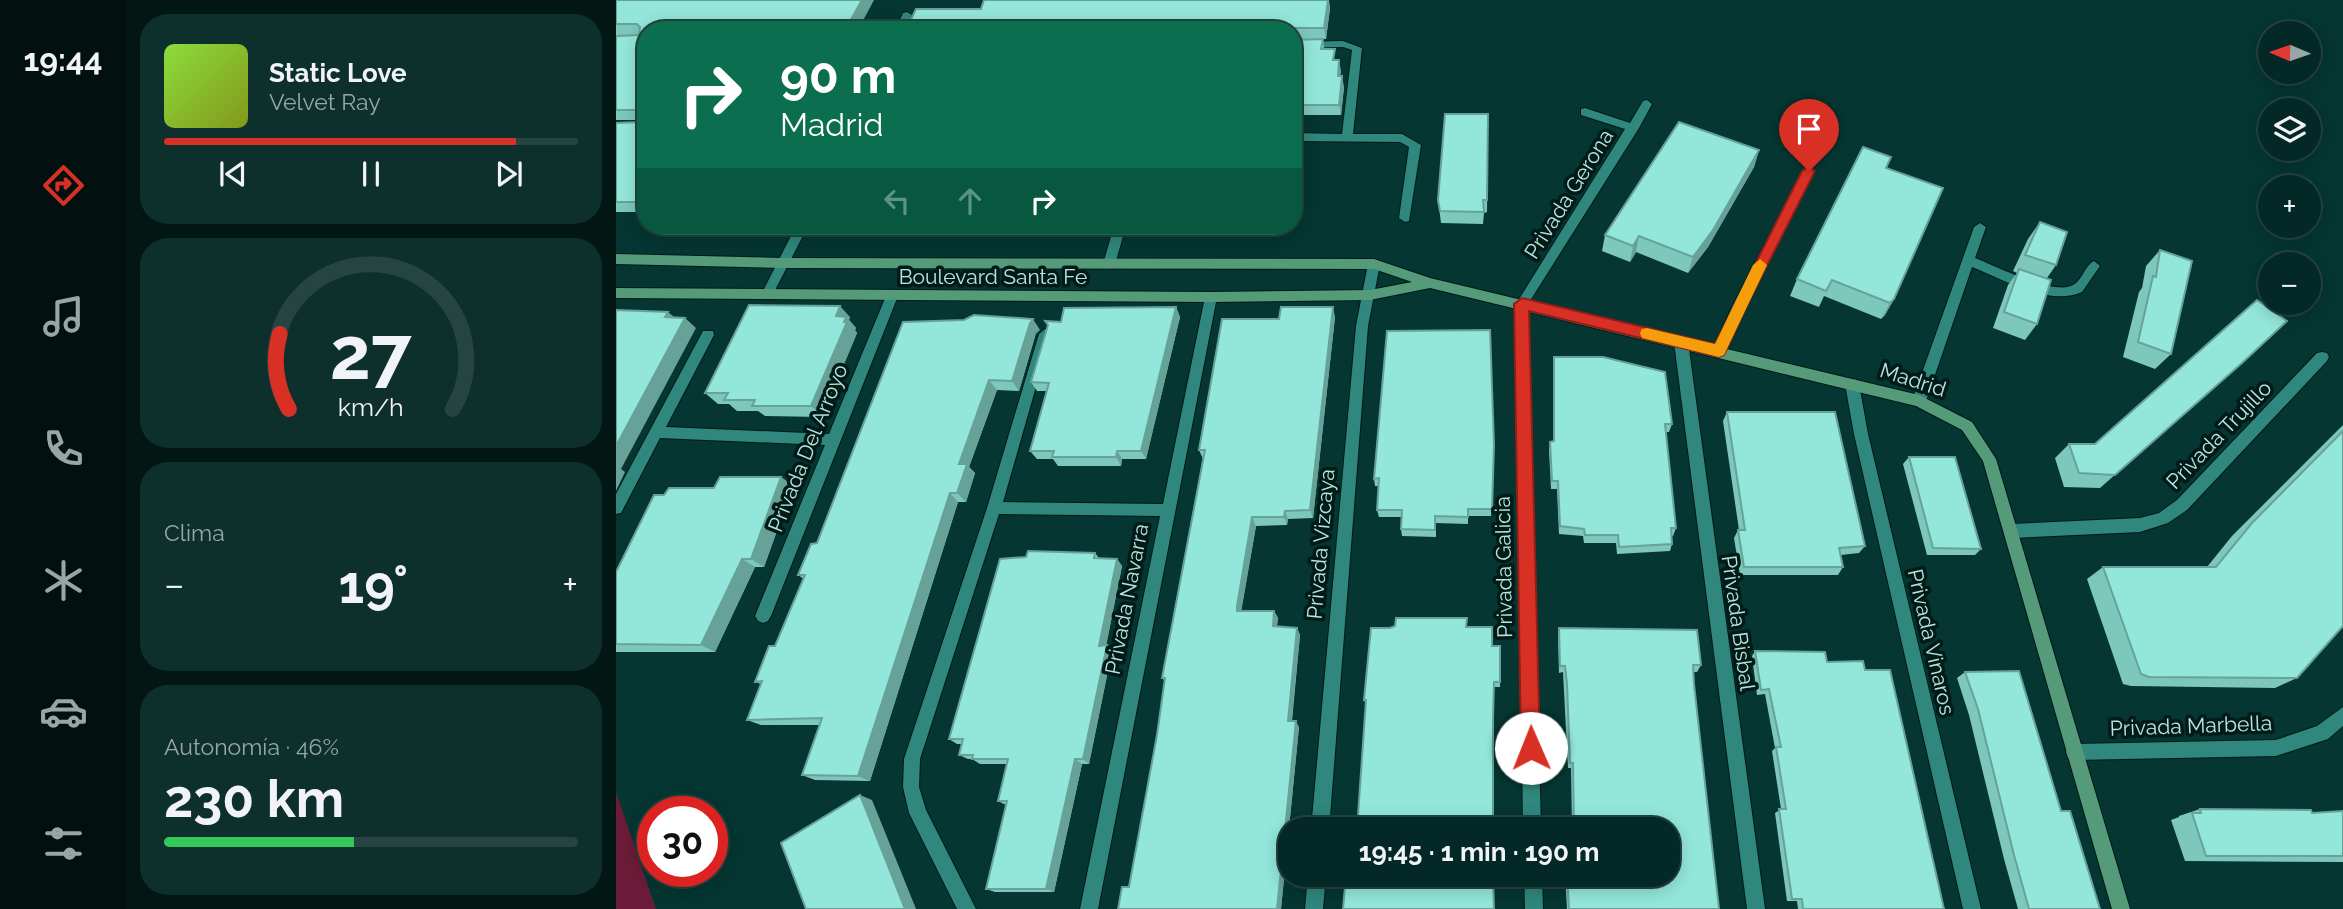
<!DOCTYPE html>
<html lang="es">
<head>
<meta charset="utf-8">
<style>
  :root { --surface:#042825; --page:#0d302d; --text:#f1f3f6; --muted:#97a6a7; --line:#254442; --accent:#d93025 }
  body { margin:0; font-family:Raleway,sans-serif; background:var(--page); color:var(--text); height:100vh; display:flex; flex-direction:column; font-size:26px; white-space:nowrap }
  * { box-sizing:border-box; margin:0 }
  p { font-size:23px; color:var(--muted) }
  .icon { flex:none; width:38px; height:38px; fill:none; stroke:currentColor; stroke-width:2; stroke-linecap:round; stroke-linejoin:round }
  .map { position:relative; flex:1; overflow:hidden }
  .sheet { display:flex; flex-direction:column; gap:14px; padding:14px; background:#021614; width:490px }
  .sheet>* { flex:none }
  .banner { position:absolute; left:21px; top:21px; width:665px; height:214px; border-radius:28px; box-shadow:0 4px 18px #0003,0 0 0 2px var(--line); background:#0b6e4f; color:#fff; overflow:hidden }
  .needle { width:46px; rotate:272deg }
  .buttons { position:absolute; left:1642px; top:21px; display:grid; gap:14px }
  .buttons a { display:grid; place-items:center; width:63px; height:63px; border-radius:50%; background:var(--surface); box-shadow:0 4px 18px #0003,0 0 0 2px var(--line); font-size:35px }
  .speed { position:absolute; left:21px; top:796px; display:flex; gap:14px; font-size:35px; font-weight:700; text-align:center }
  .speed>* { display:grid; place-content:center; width:91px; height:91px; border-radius:50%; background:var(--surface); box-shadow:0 4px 18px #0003,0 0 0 2px var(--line); line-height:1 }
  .speed .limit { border:10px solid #d22; background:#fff; color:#111 }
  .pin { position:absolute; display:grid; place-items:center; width:60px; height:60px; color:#fff; margin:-72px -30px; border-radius:50% 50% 50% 0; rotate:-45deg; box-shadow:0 0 7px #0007 }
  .pin .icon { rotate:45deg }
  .me { position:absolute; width:77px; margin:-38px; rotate:359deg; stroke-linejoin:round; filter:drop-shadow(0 0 5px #0008) }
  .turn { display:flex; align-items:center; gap:24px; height:147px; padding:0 28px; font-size:32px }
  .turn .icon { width:91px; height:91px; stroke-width:2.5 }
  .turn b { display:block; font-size:49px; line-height:60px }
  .lanes { display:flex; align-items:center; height:66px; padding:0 28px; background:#0003; justify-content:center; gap:35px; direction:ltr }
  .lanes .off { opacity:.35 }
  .big { font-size:52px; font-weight:700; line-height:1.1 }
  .sheet .card { flex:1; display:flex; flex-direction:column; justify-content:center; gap:10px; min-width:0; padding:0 24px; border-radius:28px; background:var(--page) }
  .sheet .dial { align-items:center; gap:0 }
  .dial svg { height:182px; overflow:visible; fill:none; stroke:var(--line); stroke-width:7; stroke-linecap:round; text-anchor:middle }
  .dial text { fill:var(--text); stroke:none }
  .song { display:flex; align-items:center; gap:21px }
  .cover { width:84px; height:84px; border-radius:10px; background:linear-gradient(135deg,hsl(90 70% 55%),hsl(70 70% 35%)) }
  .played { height:7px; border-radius:4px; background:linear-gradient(90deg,var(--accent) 85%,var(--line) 85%) }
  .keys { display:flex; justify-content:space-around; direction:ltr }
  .heat { display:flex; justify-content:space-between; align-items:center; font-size:38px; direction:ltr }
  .charge { height:10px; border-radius:5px; background:linear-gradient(90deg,#34c759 46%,var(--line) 0) }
  .trip { position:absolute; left:662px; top:817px; width:402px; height:70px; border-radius:28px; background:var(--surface); box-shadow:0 4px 18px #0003,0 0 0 2px var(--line); font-weight:700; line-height:70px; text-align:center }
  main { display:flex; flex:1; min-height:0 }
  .menu { display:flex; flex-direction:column; width:126px; justify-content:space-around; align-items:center; background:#02100f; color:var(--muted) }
  .menu .icon { width:49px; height:49px }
  .menu .selected { color:var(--accent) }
  .menu b { font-size:32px; color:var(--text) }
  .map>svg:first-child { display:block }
  .green { fill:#6c1c38 }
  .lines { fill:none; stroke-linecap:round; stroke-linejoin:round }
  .street-casing { stroke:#011b18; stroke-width:2 }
  .secondary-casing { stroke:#011b18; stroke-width:2 }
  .street { fill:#30877d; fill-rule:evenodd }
  .secondary { fill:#559a79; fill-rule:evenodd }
  .wall { fill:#7ec7bb }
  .shaded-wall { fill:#67a299 }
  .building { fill:#93e7da; stroke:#67a299; stroke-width:2 }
  .route { fill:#d93025; stroke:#8d1f18; stroke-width:2 }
  .slow { fill:#f59e0b }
  .labels { text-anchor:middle; stroke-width:7; stroke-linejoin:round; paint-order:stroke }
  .street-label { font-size:21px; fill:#bce4dd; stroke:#011b18 }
</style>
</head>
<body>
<main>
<nav class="menu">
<b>19:44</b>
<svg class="icon selected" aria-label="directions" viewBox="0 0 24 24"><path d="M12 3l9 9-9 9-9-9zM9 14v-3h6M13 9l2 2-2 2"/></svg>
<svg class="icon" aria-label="music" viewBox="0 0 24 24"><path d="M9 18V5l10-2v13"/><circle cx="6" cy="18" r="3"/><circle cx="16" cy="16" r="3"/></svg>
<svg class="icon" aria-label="phone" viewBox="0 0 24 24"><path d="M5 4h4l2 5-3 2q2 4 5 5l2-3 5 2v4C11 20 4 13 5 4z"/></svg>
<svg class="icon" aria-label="climate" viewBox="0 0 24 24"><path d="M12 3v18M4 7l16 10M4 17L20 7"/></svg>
<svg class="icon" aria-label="car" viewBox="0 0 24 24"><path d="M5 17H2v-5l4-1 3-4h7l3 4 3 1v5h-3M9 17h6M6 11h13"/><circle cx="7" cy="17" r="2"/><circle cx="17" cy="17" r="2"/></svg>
<svg class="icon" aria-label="filters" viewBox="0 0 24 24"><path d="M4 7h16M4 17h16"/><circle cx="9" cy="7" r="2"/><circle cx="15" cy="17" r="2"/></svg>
</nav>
<section class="sheet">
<div class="card">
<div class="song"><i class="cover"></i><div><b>Static Love</b><p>Velvet Ray</p></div></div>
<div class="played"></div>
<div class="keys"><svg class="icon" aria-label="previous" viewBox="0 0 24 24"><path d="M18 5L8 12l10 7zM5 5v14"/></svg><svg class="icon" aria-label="pause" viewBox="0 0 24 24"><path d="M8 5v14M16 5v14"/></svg><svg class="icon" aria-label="next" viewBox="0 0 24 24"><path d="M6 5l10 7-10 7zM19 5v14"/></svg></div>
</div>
<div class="card dial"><svg viewBox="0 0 100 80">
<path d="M14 69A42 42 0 1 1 86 69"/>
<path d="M14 69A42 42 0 0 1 10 36" stroke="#d93025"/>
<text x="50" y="56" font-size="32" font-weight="700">27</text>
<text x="50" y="72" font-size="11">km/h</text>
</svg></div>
<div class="card"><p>Clima</p>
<div class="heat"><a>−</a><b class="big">19°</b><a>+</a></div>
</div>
<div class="card"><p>Autonomía · 46%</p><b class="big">230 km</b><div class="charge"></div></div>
</section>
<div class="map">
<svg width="1727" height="909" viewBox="0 0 1727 909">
  <rect width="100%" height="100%" fill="#053631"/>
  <polygon class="green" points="0,792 40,909 0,909"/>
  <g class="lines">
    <g class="street-casing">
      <g id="street">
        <polygon points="291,12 296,15 289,30 279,30 287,13"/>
        <polygon points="727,41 746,48 737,134 786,134 805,145 793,221 789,222 783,218 793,147 784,142 677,141 677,133 726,134 736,50 727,47 677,48 677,42"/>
        <polygon points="1031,100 1036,104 1023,128 912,304 925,830 907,830 900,304 1009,129 965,115 965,109 969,108 1014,123 1027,101"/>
        <polygon points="1193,167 1199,171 1129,305 1110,351 1108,355 1098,355 1096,351 1117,305 1187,171"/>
        <path d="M 1364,223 L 1370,227 L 1359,258 C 1380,266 1438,296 1457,285 C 1467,280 1468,266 1478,261 L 1484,266 L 1466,292 C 1433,307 1387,279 1356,267 L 1310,401 L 1308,405 L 1298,405 L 1296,401 L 1358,227 Z"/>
        <polygon points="180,226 192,226 155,298 147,298 145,295"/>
        <polygon points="498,226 510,226 499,264 493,269 487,264"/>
        <polygon points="758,259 764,264 752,326 713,830 695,830 740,326 752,264"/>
        <polygon points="276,291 282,296 155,616 152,621 147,623 142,621 139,616 209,445 44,438 5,513 0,514 0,494 87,331 97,331 98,335 50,427 213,434 270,296"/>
        <polygon points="595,292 601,297 482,909 464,909 544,516 383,514 304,759 303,787 310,810 360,909 341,909 293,813 287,787 288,759 371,508 423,334 429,329 435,334 387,502 547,504 589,297"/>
        <polygon points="1065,337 1072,342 1149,909 1131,909 1058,342"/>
        <polygon points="1706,352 1711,353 1713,357 1711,361 1571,510 1552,523 1524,532 1395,538 1390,536 1388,531 1390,526 1395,524 1524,518 1543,513 1561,500 1701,353"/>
        <polygon points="1236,379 1241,380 1243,384 1252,434 1365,909 1347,909 1238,434 1229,384 1231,380"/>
        <polygon points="1727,707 1727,726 1712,739 1660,756 1458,760 1452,758 1450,752 1452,746 1458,744 1660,740 1701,726"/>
        <polygon points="692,875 710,875 707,909 689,909"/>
        <polygon points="908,875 926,875 927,909 909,909"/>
      </g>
    </g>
    <g class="secondary-casing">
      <polygon id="secondary" points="0,254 167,258 758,259 814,278 1303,395 1356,422 1380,459 1514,909 1496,909 1367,461 1346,430 1300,406 814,288 754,300 595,302 0,298 0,288 595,292 754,290 796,282 758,269 167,268 0,264"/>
    </g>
    <use href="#street" class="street"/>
    <use href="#secondary" class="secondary"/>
  </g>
  <g class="wall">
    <polygon points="0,0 30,30 30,212 0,212 0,123 22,122 22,120 0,120"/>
    <polygon points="368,0 713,0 714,8 710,39 677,39 677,30 290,30 365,9"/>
    <polygon points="707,39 708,49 720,60 725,71 724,76 728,87 725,115 677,115 677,40"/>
    <polygon points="872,114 871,212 868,213 867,224 825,223 822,200"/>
    <polygon points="1143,150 1138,167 1092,247 1072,273 1020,252 1014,262 986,251 989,235"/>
    <polygon points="1270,168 1278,299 1269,315 1265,319 1208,296 1203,307 1174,296 1181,279"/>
    <polygon points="1424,222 1440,265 1431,278 1421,324 1409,340 1377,328 1392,285 1401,273 1397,271 1412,239"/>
    <polygon points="277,226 312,226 277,227"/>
    <polygon points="376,226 448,226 447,227 376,227"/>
    <polygon points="1544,250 1555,354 1539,369 1507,357 1523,292 1526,288 1530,266"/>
    <polygon points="560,307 564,317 530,459 506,459 505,466 442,466 437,459 421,459 414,451 431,391 421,391 415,382 445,322"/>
    <polygon points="234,317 233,320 240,328 239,330 241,333 206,417 149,416 142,411 121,411 113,404 102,404 89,393"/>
    <polygon points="719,317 697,518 672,519 671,525 640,526 625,611 658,611 662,618 661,626 681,628 684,635 676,721 683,727 665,909 502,909 513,887 541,735 549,681 546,678 587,459 583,450 663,319"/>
    <polygon points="424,330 420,333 403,391 381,390 353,467 359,473 350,502 342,502 254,781 199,780 186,775 204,725 145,725 131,720 145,684 139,682 159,646 188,579 182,575 201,543"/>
    <polygon points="938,357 1056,424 1053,432 1049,432 1060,528 1057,536 1055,536 1056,544 1054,551 1001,554 1000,543 968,543 967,536 943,534 941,489 935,489 933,450 934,442 937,441 937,366"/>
    <polygon points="1626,363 1484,488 1448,487 1439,458 1453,444 1479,444"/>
    <polygon points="1111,412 1249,546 1243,553 1225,555 1227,567 1222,575 1124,575 1118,538 1122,530 1123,530 1107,421"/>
    <polygon points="1727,425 1727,626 1681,678 1659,688 1515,686 1507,684 1471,579 1487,567 1591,567 1616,536"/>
    <polygon points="878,445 875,516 852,516 852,524 820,523 820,537 786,536 785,529 786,517 763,517 761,510 763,486 759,486 758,479"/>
    <polygon points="1293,457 1365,549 1359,555 1311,555 1287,464"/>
    <polygon points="165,477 177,486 148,567 139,567 99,652 0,652 0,572 98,488"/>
    <polygon points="479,553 483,558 501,559 506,566 490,645 496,651 473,764 466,764 438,892 379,892 370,889 390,805 382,801 391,764 364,764 356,759 352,759 343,755 346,744 341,744 333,739"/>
    <polygon points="851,627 876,646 884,682 884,687 878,687 750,705 748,700"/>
    <polygon points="943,628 1085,665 1081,672 1077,672 1103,909 951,909 949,875 1052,875 1052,830 952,830 953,828 956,828 955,768 952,768 947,672 943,673 942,635"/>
    <polygon points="1139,651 1211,662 1249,670 1328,909 1182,909 1181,901 1171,901 1159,813 1165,809 1156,751 1159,748 1149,694 1141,695 1136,656"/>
    <polygon points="1349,672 1445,811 1484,909 1402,909 1388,859 1353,715 1341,678"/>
    <polygon points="1584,809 1696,813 1727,811 1727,862 1569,861 1555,820 1563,817 1563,816"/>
  </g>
  <g class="shaded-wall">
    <polygon points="246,0 258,0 242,30 229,30"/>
    <polygon points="712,0 714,8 710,39 708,28"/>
    <polygon points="723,60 725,71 723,87 722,76"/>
    <polygon points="726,76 728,87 725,115 723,105"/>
    <polygon points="1143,150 1138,167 1092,247 1072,273 1077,257"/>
    <polygon points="1023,236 1020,252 1014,262 1017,246"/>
    <polygon points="1278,299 1269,315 1265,319 1274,303"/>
    <polygon points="224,306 234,317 233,320 240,328 239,330 241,333 206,417 195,406 220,316"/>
    <polygon points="560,307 564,317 530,459 525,451"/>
    <polygon points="717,307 719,317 697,518 694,510"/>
    <polygon points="52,312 63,321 49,317"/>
    <polygon points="69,318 80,328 5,469 9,472 0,491 0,446"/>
    <polygon points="417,319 424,330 420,333 403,391 396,381 414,323"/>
    <polygon points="373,380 381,390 353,467 359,473 350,502 341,493 343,464"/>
    <polygon points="501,451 506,459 505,466 500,457"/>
    <polygon points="165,477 177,486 148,567 135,559"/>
    <polygon points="334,493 342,502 254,781 242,776"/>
    <polygon points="669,511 672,519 671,525 668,517"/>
    <polygon points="636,517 640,526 625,613 621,611 621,606"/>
    <polygon points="126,559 139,567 99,652 85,645"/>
    <polygon points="501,559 506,566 489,652 483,646"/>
    <polygon points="658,611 662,618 660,633 657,626"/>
    <polygon points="681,628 684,635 675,727 672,721"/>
    <polygon points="491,645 496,651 473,764 467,759"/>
    <polygon points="680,721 683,727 665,909 661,909"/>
    <polygon points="459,759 466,764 438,892 430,889"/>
    <polygon points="244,795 256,800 300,909 289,909"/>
  </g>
  <g class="building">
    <polygon points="0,0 246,0 229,30 30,30 30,202 0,202 0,123 22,122 23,112 20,110 0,110 0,36 23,35 24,27 21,24 0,24"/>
    <polygon points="368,0 712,0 708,28 675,28 675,30 290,30 300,9 365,9"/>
    <polygon points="707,39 705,49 719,49 717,60 723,60 722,76 726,76 723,105 677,105 677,40"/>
    <polygon points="829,114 872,114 871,200 867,200 868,212 824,211 822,200"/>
    <polygon points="1063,122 1143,150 1097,230 1077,257 1023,236 1017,246 989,235"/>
    <polygon points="1247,147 1275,157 1270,168 1327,188 1278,299 1274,303 1216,280 1210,291 1181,279"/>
    <polygon points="1424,222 1451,232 1440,265 1409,255"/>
    <polygon points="1544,250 1576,261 1555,354 1522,342 1537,276 1540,277"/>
    <polygon points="1403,269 1435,280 1421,324 1388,312"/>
    <polygon points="1641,300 1671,321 1626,363 1499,475 1463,473 1453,444 1479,444"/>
    <polygon points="133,305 224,306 220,316 230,317 228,322 231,322 195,406 136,406 139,400 108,400 112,393 89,393"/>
    <polygon points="560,307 525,451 501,451 500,457 436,457 438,451 414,451 433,383 415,382 432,325 429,321 445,322 448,308"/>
    <polygon points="665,307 717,307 694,510 669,511 668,517 636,517 621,606 621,611 658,611 657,626 681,628 672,721 680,721 661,909 502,909 506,887 513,887 541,735 549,678 546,678 589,450 583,450 606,319 663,319"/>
    <polygon points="0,310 52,312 49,317 69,318 0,446"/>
    <polygon points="358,315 417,319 414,323 396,381 373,380 343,464 351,464 341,493 334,493 242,776 186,775 206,718 131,720 146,681 139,682 153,646 159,646 189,575 182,575 195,544 201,543 287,322 348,320"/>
    <polygon points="874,330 878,445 876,509 852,509 852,517 819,516 819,530 785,529 786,510 761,510 763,478 758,479 771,331"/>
    <polygon points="938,357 987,357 1049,372 1056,424 1049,424 1060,528 1055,528 1056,544 1003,547 1002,535 969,535 968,529 944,526 942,481 936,481 934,442 938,441"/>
    <polygon points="1111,412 1219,412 1249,546 1223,548 1227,567 1128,567 1122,530 1129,530"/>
    <polygon points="1727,431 1727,626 1681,678 1533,677 1525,674 1487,567 1600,567 1636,523"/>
    <polygon points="1293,457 1339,457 1365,549 1317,548"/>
    <polygon points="104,477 165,477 135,559 126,559 85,645 0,644 0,572 38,495 48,495 53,488 98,488"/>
    <polygon points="412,551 479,553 478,558 501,559 483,646 491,645 467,759 459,759 430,889 370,889 391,801 382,801 392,759 356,759 357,755 343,755 347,739 333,739 384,559 410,557"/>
    <polygon points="780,618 851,618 850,627 876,627 876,646 884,646 884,682 878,682 877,720 877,830 741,830 750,700 748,700 755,628 774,628 779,626"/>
    <polygon points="943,628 1081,630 1085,665 1077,665 1078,684 1103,909 953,909 951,875 1052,875 1052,830 953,830 953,828 958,828 957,763 954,763 951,684 949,666 944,666"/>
    <polygon points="1139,651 1209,652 1211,662 1247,661 1249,670 1274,670 1328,909 1187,909 1186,899 1176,899 1163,809 1170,809 1160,747 1165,747 1153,689 1145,690"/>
    <polygon points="1403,671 1445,811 1454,811 1484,909 1413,909 1398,855 1362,709 1349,672"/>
    <polygon points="244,795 289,909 190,909 165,843"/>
    <polygon points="1584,809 1695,810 1696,813 1727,811 1727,856 1590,856 1576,813 1585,813"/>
    <polygon points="730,875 877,875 878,909 727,909"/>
  </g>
  <polygon class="route" points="1193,166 1199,171 1131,305 1108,355 1103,357 913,311 924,748 921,755 915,757 908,755 905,748 898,304 906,298 1099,344 1186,171"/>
  <polygon class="slow" points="1144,259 1151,265 1108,355 1103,357 1026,338 1024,333 1026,329 1031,328 1099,344 1137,265"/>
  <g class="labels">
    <g class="street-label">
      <text transform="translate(953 194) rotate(-58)" y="7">Privada Gerona</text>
      <text x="377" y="284">Boulevard Santa Fe</text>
      <text transform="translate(1297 380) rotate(18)" y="7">Madrid</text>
      <text transform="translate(1603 435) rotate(-46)" y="7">Privada Trujillo</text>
      <text transform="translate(192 448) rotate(-68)" y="7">Privada Del Arroyo</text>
      <text transform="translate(705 544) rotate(-85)" y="7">Privada Vizcaya</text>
      <text transform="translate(888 567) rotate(-91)" y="7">Privada Galicia</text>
      <text transform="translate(511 599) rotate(-79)" y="7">Privada Navarra</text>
      <text transform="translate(1122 623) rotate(82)" y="7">Privada Bisbal</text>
      <text transform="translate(1315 642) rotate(77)" y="7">Privada Vinaros</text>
      <text transform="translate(1575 726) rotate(-2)" y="7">Privada Marbella</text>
    </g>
  </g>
</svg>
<div class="buttons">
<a><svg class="needle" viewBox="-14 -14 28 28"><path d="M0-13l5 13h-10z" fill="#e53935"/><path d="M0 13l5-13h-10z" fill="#97a6a7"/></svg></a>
<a><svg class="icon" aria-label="layers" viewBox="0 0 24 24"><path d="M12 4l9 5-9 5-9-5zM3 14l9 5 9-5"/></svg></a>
<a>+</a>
<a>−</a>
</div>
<div class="speed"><div class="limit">30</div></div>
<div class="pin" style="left:1193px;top:171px;background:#d93025"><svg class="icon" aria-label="arrive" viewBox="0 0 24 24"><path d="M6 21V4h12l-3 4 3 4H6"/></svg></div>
<svg class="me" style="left:915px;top:748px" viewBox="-20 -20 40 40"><circle r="19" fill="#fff"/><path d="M0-13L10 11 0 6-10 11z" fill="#d93025"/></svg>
<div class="trip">19:45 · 1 min · 190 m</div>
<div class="banner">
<div class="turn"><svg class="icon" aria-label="right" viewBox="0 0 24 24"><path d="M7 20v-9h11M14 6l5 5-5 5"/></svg><div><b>90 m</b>Madrid</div></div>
<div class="lanes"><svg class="icon off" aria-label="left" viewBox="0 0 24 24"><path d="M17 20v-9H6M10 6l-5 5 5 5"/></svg><svg class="icon off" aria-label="ahead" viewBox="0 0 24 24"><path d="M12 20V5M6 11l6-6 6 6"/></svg><svg class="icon" aria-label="right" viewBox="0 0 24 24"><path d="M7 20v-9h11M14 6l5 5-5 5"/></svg></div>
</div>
</div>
</main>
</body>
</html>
